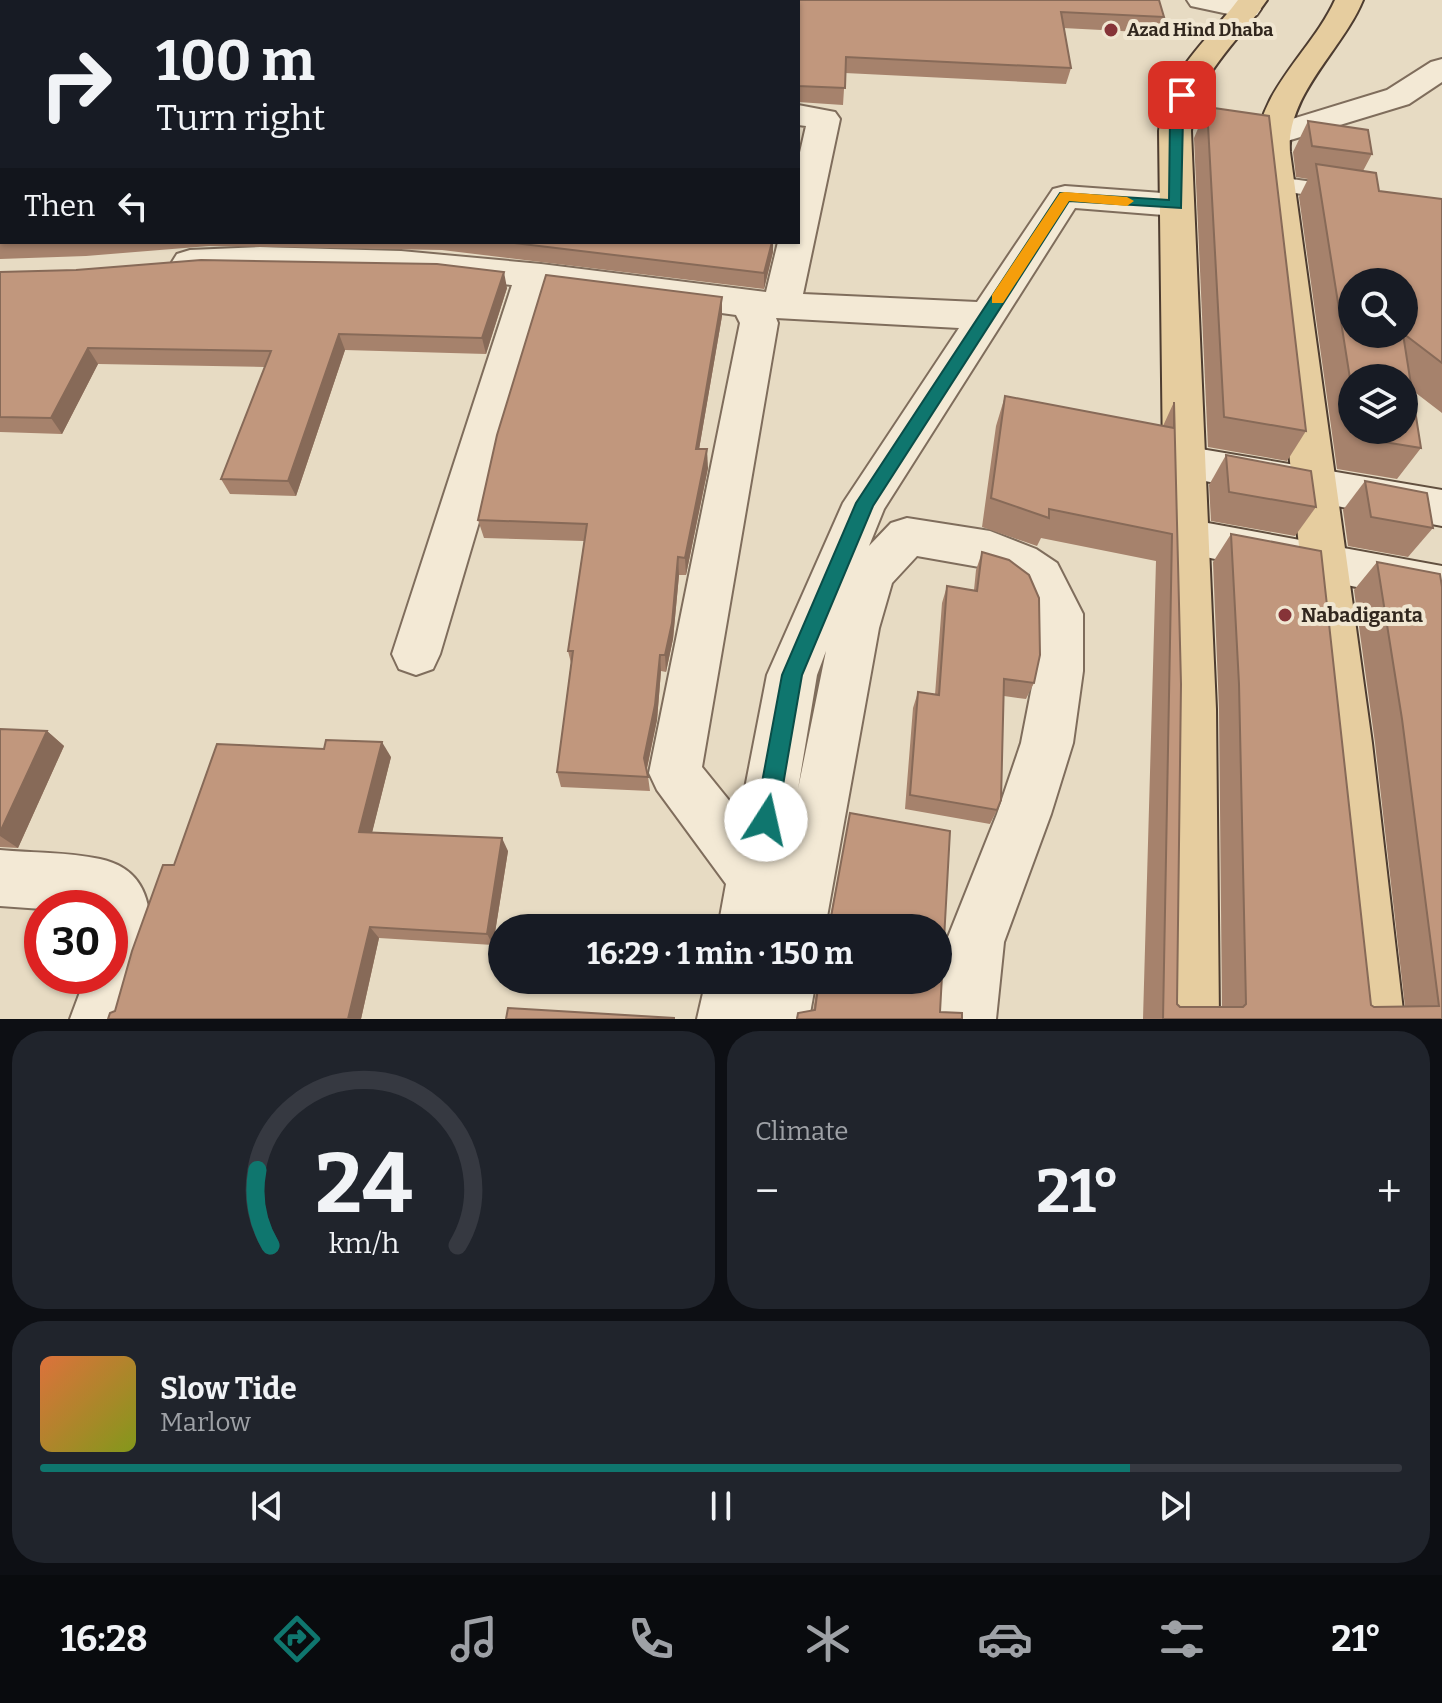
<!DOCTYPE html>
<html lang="en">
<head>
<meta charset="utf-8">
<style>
  :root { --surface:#171b24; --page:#20242c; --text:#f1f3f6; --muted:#9ea1a6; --line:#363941; --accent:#0f766e }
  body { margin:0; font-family:Bitter,serif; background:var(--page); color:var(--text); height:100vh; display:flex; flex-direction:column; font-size:30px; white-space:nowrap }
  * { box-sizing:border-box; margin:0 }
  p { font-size:26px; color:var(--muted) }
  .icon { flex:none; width:44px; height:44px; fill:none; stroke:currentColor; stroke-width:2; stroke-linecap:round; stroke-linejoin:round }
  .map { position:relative; height:1019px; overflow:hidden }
  .drawer { display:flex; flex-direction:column; gap:12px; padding:12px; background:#0d0f14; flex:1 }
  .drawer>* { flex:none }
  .hud { position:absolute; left:0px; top:0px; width:800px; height:244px; box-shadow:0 2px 6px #0004; background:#171b24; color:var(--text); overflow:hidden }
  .buttons { position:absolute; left:1338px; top:268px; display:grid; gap:16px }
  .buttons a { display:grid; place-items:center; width:80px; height:80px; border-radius:50%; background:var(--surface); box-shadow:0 2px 6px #0004; font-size:40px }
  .speed { position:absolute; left:24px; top:890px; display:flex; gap:16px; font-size:40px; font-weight:700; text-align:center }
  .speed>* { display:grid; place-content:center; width:104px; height:104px; border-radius:50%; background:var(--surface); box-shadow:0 2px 6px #0004; line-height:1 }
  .speed .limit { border:12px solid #d22; background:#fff; color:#111 }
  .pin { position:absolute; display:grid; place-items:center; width:68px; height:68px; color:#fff; margin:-34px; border-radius:16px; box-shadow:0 4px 12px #0006 }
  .me { position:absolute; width:88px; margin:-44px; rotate:10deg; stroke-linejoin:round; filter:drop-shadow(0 0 6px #0008) }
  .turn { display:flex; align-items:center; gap:28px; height:168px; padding:0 24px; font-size:36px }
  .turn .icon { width:104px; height:104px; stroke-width:2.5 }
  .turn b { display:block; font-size:56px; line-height:68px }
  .then { display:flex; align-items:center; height:76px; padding:0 24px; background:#0003; gap:16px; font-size:30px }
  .big { font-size:60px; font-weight:700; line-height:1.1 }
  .drawer .card { flex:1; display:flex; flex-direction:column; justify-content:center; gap:12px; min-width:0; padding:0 28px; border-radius:32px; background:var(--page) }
  .drawer .dial { align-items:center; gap:0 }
  .dial svg { height:208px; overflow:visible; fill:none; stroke:var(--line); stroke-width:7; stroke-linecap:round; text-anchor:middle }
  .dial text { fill:var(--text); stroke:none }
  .song { display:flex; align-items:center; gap:24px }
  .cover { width:96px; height:96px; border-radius:12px; background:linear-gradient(135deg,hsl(20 70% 55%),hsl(70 70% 35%)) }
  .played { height:8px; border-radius:4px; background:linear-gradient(90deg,var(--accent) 80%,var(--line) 80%) }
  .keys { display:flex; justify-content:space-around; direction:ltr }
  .heat { display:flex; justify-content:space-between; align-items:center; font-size:44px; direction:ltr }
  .drawer .tiles { flex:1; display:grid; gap:12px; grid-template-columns:1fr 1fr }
  .card:last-child { grid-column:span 2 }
  .trip { position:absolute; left:488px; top:914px; width:464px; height:80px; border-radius:40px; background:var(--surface); box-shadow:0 2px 6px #0004; font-weight:700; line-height:80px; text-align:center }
  .tabs { display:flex; height:128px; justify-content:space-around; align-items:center; background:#090b0e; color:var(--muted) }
  .tabs .icon { width:56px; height:56px }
  .tabs .active { color:var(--accent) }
  .tabs b { font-size:36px; color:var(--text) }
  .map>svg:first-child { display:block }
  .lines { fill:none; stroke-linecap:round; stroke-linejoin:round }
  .lane-casing { stroke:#7f6d5c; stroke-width:4 }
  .street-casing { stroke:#7f6d5c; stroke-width:4 }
  .secondary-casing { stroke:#614f3f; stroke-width:4 }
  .primary-casing { stroke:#4d3c30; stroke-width:4 }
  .lane { fill:#f3e9d5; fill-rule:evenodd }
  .street { fill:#f3e9d5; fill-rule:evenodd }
  .secondary { fill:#f3e9d5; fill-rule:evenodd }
  .primary { fill:#e6cd9f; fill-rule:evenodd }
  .wall { fill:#a6826c; fill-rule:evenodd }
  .shaded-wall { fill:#876a58 }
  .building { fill:#c1977d; stroke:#876a58; stroke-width:2 }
  .route { fill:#0f766e; stroke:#0a4d48; stroke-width:2 }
  .slow { fill:#f59e0b }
  .poi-dot { fill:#863438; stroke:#f0e6d1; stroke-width:3 }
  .labels { text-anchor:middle; stroke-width:8; stroke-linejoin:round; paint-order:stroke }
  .far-poi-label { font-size:18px; font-weight:bold; fill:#31271e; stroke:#f0e6d1; text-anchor:start }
  .poi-label { font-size:20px; font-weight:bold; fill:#31271e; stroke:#f0e6d1; text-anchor:start }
</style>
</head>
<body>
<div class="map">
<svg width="1442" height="1019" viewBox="0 0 1442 1019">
  <rect width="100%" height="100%" fill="#e7dbc3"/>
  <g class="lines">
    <g class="lane-casing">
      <polygon id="lane" points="1277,177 1342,186 1353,193 1342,200 1269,189 1266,184"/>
    </g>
    <g class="street-casing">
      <g id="street">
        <rect x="264" y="0" width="28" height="2"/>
        <polygon points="1187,0 1245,0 1257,3 1261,9 1257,15 1247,18 1191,6"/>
        <polygon points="1442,59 1442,82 1409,104 1274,145 1263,142 1258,135 1263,128 1387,90 1431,62"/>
        <path d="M 798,105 L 835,112 L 840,119 L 803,294 L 977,302 L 1053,189 L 1065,186 L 1176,194 L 1188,197 L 1193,205 L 1188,213 L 1176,216 L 1075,208 L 884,509 L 869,546 L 891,523 L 907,518 L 990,531 L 1036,549 L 1057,563 L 1083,614 L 1083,671 L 1073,743 L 1051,814 L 1004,942 L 996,1019 L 936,1019 L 946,942 L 997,814 L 1021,743 L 1035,671 L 1035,614 L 1024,590 L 1004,575 L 985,568 L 917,556 L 892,583 L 879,628 L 825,928 L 718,928 L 726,884 L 657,790 L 649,773 L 740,323 L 736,315 L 548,289 L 440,654 L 433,669 L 416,675 L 399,669 L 392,654 L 512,285 L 330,271 L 190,274 L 177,270 L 172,262 L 177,254 L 190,250 L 260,247 L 401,251 L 541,264 L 766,292 L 778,242 L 798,242 L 798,161 L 806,126 L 798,125 ZM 776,318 L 959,328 L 843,503 L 767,675 L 740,814 L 702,767 L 778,323 ZM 826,651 L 798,789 L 817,675 Z"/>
        <path d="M 0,850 C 32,853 68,852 100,859 C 176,875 147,969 130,1019 L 70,1019 L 86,976 L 110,976 L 110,908 L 42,909 L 0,906 Z"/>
        <polygon points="706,980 816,980 809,1019 697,1019"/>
      </g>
    </g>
    <g class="secondary-casing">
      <g id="secondary">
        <polygon points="1183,446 1442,490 1442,526 1168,474 1162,462 1168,450"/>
        <polygon points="1186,519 1442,566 1442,604 1170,550 1164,537 1170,524"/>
      </g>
    </g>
    <g class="primary-casing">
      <g id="primary">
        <path d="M 1238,0 L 1267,0 C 1237,44 1195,74 1191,131 L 1216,709 L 1219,1019 L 1159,1019 L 1166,709 L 1159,131 C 1164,73 1206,43 1238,0 Z"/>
        <path d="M 1335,0 L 1363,0 C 1342,51 1286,94 1290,152 L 1372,743 L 1404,1019 L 1344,1019 L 1320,743 L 1257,152 C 1255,93 1312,51 1335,0 Z"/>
      </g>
    </g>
    <use href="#lane" class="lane"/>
    <use href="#street" class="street"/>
    <use href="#secondary" class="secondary"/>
    <use href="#primary" class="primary"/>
  </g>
  <g class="wall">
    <polygon points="0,0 271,0 272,2 2,2 2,242 773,242 773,252 764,289 442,250 209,246 86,256 0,259"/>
    <polygon points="1159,0 1164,17 1159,33 1063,28 1071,68 1066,84 845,73 843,105 798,102 798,2"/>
    <polygon points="1207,107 1306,431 1287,461 1208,447 1194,138"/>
    <path d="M 1308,121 L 1372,154 L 1363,171 L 1379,191 L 1442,199 L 1442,413 L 1412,390 L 1421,448 L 1397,479 L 1337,469 L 1299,197 L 1308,179 L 1296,177 L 1293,152 ZM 1352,378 L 1404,430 L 1352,430 Z"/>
    <polygon points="0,272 507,288 486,354 345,350 296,496 230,494 221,479 265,367 98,364 62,434 0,432"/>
    <polygon points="722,297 722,316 699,449 708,468 686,575 679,575 673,639 666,672 661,671 657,720 647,769 650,791 561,787 557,772 571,663 568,651 584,541 484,538 478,520"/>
    <polygon points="1005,396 1163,426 1174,402 1177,1004 1180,1007 1222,1007 1219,709 1213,562 1231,534 1371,1005 1374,1007 1405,1007 1375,743 1354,590 1377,562 1440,574 1442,1019 1143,1019 1156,561 1041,538 1037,546 982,527 996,426"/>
    <polygon points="1226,455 1316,507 1295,536 1211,521 1209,485"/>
    <polygon points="1365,481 1433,528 1408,557 1348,546 1343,510"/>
    <polygon points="982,552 1034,683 1026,699 1004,696 997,810 990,824 905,809 913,708 918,692 935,695 942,603 947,586 974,590 976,570"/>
    <polygon points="0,729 47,731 64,746 18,848 0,847"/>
    <polygon points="391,757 372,832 508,851 493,945 379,938 361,1019 108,1019 115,1011 174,865"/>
    <polygon points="850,813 950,831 940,1012 962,1013 962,1019 796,1019 798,1013 813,1011 818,980 938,980 938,928 825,928 827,920 830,918"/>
  </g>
  <g class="shaded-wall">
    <polygon points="772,242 773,242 773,252 764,289 764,273"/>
    <polygon points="504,272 507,288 486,354 482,338"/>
    <polygon points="722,297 722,316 696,467 696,449"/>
    <polygon points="339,334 345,350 296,496 288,481"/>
    <polygon points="88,348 98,364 62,434 51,418"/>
    <polygon points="707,449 708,468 686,575 685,558"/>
    <polygon points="678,557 679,575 673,639 666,672 665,655"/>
    <polygon points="660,655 661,671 657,720 646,772 644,758"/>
    <polygon points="47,731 64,746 18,848 0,836 0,832"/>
    <polygon points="382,742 391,757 369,845 359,832"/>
    <polygon points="502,838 508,851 493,945 487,934"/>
    <polygon points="370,927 379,938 361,1019 348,1019"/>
  </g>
  <g class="building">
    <polygon points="0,0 263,0 262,2 2,2 2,242 11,242 0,242"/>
    <polygon points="367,0 1159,0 1164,17 1061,12 1071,68 846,57 845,88 798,86 798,2 367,2"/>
    <polygon points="1207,107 1269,116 1306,431 1224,417"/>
    <polygon points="1308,121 1368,130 1372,154 1312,146"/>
    <polygon points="1316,164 1376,173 1379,191 1442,199 1442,363 1404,334 1404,282 1352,282 1352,334 1403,334 1421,448 1359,438 1358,430 1404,430 1404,378 1352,378 1352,391"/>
    <polygon points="506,242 772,242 764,273"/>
    <polygon points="201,260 437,264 504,272 482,338 339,334 288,481 221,479 271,351 88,348 51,418 0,417 0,272 76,270"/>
    <polygon points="546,275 722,297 696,449 707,449 685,558 678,557 672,623 665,655 660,655 655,705 644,758 648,777 557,772 573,651 568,651 587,524 478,520 497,435"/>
    <polygon points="1005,396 1174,428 1174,402 1181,684 1177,1004 1180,1007 1243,1007 1246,1004 1239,684 1231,534 1321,551 1371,1005 1374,1007 1439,1006 1402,719 1377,562 1440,574 1442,587 1442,1019 1163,1019 1172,534 1049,509 1049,518 991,498"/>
    <polygon points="1226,455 1311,471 1316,507 1229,492"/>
    <polygon points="1365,481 1427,493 1433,528 1371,517"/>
    <polygon points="982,552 1009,560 1029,575 1039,598 1040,655 1034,683 1004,679 1001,800 997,810 910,795 918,692 939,695 947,586 977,591"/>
    <polygon points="0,729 47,731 0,832"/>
    <polygon points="326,740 382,742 359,832 502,838 487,934 370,927 348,1019 108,1019 110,1013 115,1011 132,951 163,865 174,865 217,744 324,749"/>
    <polygon points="850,813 950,831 940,1012 962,1013 962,1019 797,1019 798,1013 815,1010 819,980 938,980 938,928 826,928 827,920 831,917"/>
    <polygon points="508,1008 674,1018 674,1019 506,1019"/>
  </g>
  <polygon class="route" points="1182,91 1188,95 1183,117 1181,208 1069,201 873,506 802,675 777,820 774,827 766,830 758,827 755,820 782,675 856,503 1060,193 1169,200 1170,117 1175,95"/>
  <polygon class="slow" points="1065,192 1127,197 1134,201 1127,206 1069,201 1003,303 992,303 992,295 1060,193"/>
  <g class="poi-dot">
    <circle cx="1111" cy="30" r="8"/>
    <circle cx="1285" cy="615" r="8"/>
  </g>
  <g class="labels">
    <g class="far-poi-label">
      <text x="1127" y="36">Azad Hind Dhaba</text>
    </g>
    <g class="poi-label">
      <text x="1301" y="622">Nabadiganta</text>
    </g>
  </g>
</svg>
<div class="buttons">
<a><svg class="icon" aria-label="search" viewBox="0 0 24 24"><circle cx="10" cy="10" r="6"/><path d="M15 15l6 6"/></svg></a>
<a><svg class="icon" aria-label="layers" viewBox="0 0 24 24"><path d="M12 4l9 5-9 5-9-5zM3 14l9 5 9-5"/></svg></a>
</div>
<div class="speed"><div class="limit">30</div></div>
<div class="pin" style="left:1182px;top:95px;background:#d93025"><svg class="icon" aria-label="arrive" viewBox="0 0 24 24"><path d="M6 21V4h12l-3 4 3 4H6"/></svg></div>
<svg class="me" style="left:766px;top:820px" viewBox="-20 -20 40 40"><circle r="19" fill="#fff"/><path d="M0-13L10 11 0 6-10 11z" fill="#0f766e"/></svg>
<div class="trip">16:29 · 1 min · 150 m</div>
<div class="hud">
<div class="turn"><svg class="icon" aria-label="right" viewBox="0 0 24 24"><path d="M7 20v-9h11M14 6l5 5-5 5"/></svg><div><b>100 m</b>Turn right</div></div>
<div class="then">Then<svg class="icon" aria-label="left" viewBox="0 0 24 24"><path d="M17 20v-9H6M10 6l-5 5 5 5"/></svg></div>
</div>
</div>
<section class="drawer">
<div class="tiles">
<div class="card dial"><svg viewBox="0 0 100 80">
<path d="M14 69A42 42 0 1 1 86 69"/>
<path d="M14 69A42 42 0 0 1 9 40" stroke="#0f766e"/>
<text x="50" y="56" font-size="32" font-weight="700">24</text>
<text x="50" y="72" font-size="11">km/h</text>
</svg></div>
<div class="card"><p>Climate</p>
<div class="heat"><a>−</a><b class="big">21°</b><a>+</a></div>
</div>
<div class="card">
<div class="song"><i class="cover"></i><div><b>Slow Tide</b><p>Marlow</p></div></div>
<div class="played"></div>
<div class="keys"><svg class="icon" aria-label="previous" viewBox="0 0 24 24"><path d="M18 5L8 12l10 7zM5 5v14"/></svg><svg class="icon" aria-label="pause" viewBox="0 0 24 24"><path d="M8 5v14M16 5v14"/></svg><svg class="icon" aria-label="next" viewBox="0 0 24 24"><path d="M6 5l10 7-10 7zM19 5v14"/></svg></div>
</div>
</div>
</section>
<nav class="tabs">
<b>16:28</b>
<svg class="icon active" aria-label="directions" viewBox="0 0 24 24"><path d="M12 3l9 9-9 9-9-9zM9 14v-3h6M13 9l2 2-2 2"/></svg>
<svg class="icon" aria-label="music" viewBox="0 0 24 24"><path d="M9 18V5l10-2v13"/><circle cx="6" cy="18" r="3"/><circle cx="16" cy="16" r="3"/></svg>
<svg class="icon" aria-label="phone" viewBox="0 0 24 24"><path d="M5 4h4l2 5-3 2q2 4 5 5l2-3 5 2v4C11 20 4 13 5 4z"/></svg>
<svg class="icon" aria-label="climate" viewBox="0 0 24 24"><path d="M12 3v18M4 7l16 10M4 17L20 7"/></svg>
<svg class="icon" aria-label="car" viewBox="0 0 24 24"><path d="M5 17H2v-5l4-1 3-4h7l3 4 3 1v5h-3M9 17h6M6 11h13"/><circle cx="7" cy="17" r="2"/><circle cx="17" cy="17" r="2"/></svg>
<svg class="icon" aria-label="filters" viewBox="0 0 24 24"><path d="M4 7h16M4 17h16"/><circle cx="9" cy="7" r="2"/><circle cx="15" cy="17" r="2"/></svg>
<b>21°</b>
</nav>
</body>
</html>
